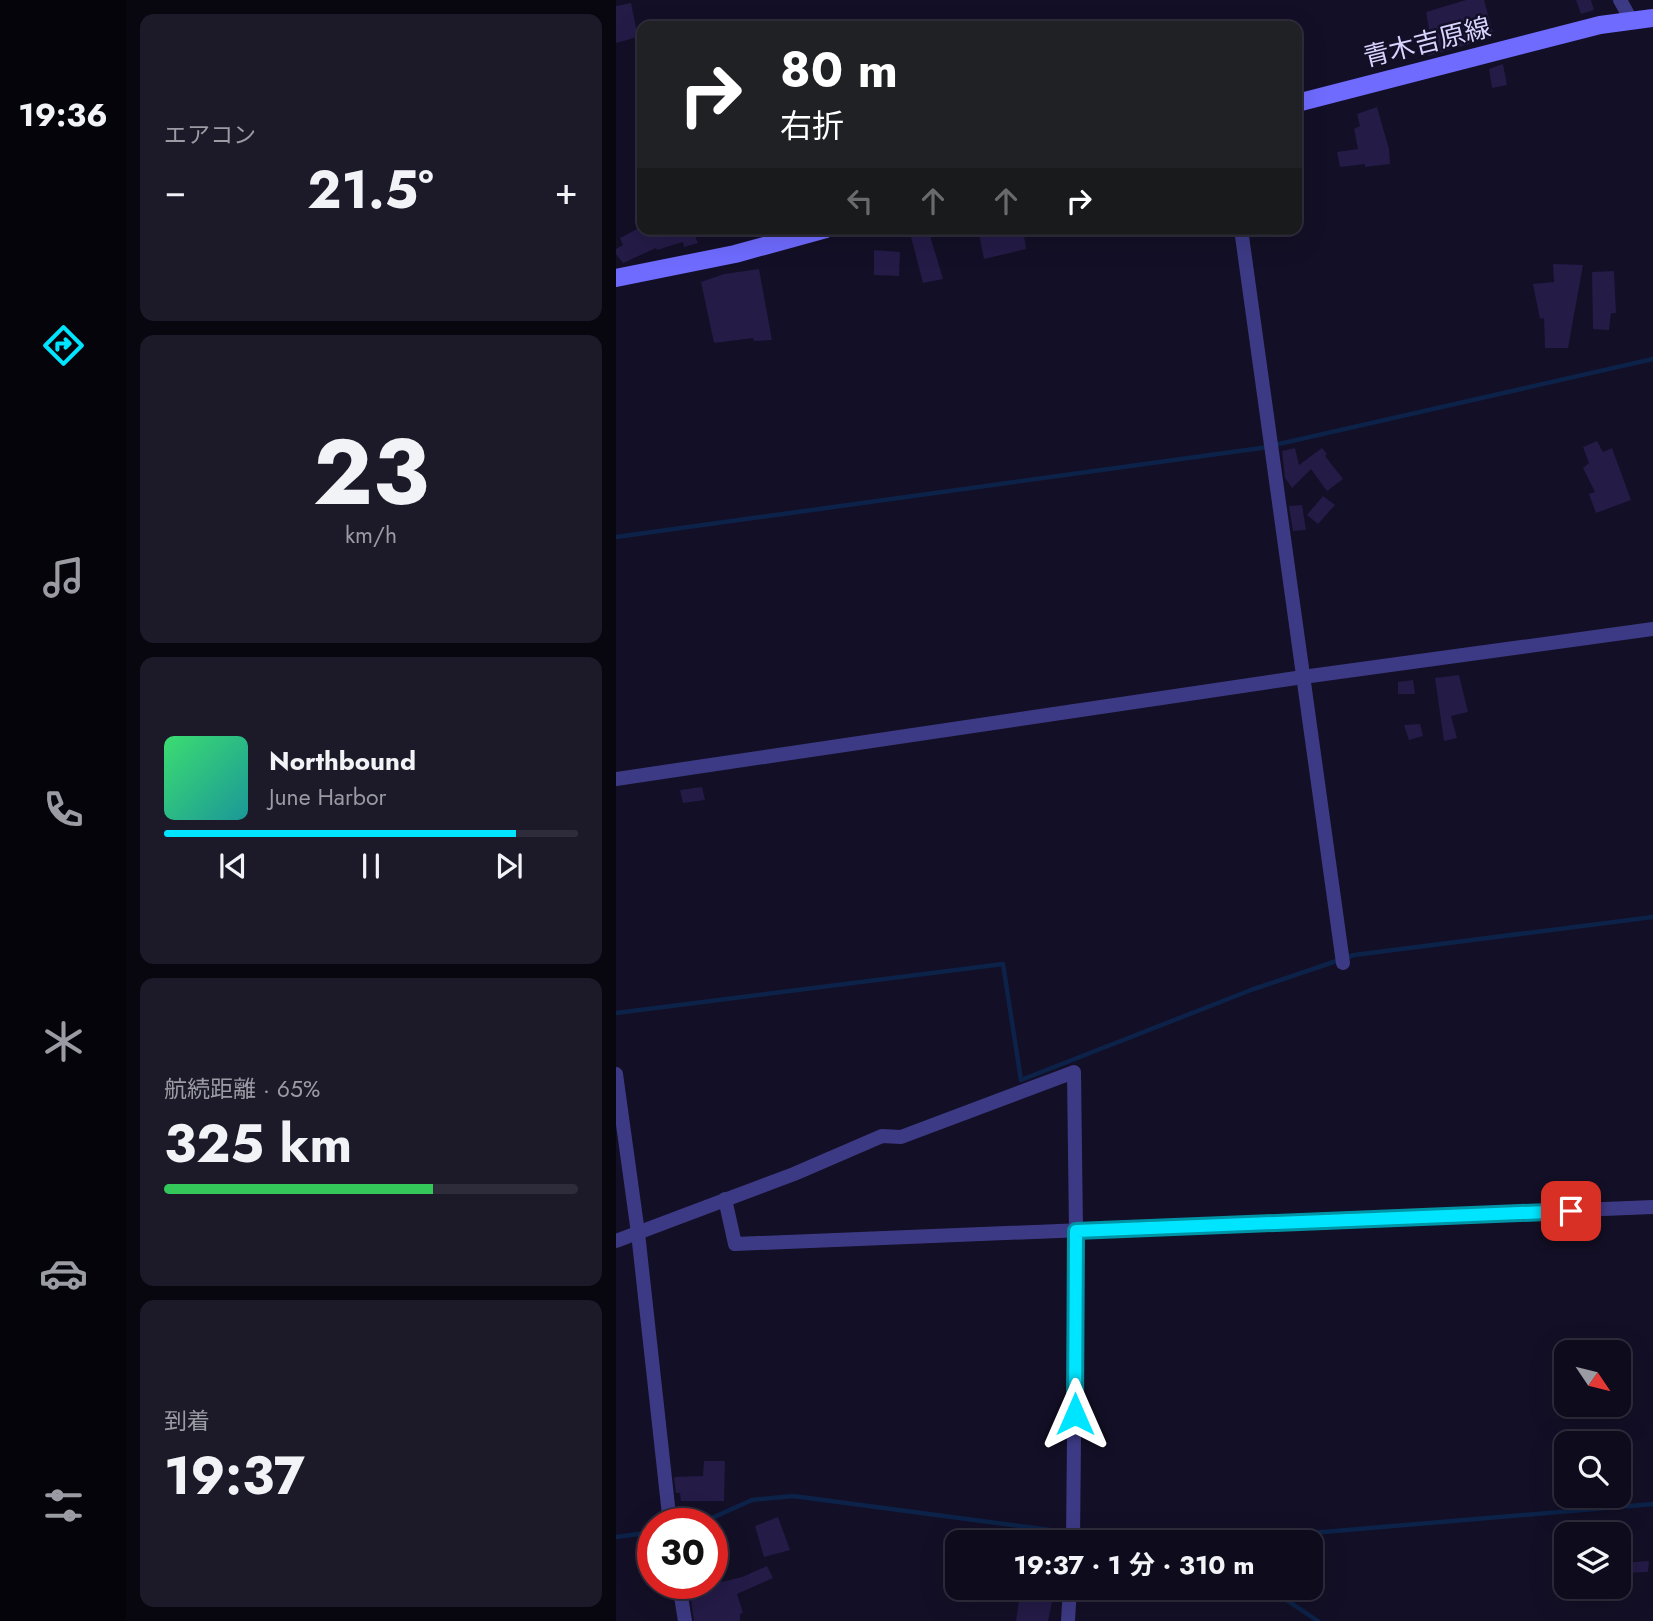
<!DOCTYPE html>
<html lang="ja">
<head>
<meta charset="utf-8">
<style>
  :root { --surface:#0e0b1c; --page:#1c1929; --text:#f1f3f6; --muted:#9b9ba3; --line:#2e2b3b; --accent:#00e5ff }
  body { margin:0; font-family:Jost,"Noto Sans JP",sans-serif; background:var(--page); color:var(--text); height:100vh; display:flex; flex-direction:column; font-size:26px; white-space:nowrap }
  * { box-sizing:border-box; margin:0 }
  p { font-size:23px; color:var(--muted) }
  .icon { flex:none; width:38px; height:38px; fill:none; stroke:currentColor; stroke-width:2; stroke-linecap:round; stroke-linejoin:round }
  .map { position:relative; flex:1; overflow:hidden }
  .drawer { display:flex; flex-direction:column; gap:14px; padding:14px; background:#08060f; width:490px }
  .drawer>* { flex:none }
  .banner { position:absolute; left:21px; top:21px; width:665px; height:214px; border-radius:14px; box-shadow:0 7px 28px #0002,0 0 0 2px var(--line); background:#202124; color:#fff; overflow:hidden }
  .needle { width:46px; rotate:125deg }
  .fabs { position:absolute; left:938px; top:1340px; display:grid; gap:14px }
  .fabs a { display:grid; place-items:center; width:77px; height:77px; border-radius:14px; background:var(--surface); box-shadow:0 7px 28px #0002,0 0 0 2px var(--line); font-size:35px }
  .speed { position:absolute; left:21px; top:1508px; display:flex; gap:14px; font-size:35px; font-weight:700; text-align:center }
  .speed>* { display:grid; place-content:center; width:91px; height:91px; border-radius:50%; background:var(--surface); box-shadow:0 7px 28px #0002,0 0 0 2px var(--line); line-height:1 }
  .speed .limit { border:10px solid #d22; background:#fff; color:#111 }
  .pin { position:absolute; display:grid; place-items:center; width:60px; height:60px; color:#fff; margin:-30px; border-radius:14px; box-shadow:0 4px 10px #0006 }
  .me { position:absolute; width:77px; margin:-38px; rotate:0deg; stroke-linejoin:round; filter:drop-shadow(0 0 5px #0008) }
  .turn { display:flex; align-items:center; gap:24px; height:147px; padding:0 28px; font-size:32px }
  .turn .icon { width:91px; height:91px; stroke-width:2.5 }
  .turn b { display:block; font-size:49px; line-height:60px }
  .lanes { display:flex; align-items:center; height:66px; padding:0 28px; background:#0003; justify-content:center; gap:35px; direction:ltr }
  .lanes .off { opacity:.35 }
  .big { font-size:52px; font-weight:700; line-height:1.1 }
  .drawer .widget { flex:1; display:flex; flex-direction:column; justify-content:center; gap:10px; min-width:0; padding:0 24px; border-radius:14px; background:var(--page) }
  .drawer .dial { align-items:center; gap:0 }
  .dial b { font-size:91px; line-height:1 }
  .song { display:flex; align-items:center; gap:21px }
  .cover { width:84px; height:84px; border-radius:10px; background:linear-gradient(135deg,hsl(140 70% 55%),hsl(180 70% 35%)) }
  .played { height:7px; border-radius:4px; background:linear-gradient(90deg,var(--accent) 85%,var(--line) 85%) }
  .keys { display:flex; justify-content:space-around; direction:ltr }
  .heat { display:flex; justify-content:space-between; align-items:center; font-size:38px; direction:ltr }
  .charge { height:10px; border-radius:5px; background:linear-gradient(90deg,#34c759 65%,var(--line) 0) }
  .trip { position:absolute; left:329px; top:1530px; width:378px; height:70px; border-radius:14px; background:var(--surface); box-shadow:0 7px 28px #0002,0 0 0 2px var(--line); font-weight:700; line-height:70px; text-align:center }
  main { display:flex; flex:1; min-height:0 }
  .tabs { display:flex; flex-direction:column; width:126px; justify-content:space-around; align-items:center; background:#06040b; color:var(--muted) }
  .tabs .icon { width:49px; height:49px }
  .tabs .current { color:var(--accent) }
  .tabs b { font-size:32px; color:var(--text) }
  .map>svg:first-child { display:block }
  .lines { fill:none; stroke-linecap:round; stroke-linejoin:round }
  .stream { stroke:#0c2248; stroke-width:4.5 }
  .building { fill:#241b47 }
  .minor { stroke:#3d3a85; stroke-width:14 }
  .secondary { stroke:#6f6bff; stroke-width:18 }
  .route-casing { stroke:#0095a6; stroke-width:18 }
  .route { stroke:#00e5ff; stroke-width:12 }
  .labels { text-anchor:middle; stroke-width:5; stroke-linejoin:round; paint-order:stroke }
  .street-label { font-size:26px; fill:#d9d4ff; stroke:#130f26 }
</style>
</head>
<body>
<main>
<nav class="tabs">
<b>19:36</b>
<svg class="icon current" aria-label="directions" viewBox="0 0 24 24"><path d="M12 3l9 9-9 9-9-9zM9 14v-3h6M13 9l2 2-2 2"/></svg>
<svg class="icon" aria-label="music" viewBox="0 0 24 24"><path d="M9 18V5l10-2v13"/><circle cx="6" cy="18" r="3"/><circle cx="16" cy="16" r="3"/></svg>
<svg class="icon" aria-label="phone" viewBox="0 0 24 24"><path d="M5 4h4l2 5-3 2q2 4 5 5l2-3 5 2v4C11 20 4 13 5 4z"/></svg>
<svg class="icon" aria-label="climate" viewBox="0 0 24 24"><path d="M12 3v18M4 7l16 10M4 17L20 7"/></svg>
<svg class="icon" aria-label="car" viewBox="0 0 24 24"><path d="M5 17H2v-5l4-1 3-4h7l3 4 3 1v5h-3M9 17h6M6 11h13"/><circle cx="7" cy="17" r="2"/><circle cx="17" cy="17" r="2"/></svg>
<svg class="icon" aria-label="filters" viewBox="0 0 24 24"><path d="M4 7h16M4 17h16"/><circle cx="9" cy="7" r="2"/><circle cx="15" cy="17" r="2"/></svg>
</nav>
<section class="drawer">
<div class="widget"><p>エアコン</p>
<div class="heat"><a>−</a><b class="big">21.5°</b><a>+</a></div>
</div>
<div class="widget dial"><b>23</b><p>km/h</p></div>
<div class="widget">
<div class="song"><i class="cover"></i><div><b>Northbound</b><p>June Harbor</p></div></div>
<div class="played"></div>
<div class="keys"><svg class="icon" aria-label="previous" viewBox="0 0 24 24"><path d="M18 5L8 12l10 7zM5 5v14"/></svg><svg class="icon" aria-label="pause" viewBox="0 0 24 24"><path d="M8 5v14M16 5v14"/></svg><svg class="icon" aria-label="next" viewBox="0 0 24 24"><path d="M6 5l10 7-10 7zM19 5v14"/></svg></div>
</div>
<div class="widget"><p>航続距離 · 65%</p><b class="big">325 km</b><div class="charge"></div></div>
<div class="widget"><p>到着</p><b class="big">19:37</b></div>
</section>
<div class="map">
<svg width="1037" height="1621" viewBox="0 0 1037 1621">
  <rect width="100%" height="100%" fill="#130f26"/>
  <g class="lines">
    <g class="stream">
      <polyline points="0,537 645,448 1037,359"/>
      <polyline points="0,1013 387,964 405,1080 635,990 738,955 1037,917"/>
      <polyline points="73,1524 96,1518 136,1500 177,1496 449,1532 576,1542"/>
      <polyline points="0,1537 37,1532"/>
      <polyline points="589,1542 1037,1504"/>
      <polyline points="651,1587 702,1621"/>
    </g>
  </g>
  <g class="building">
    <polygon points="850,0 868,0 878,37 812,56 808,36 814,35 810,12"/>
    <polygon points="960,0 975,0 978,10 965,14"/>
    <polygon points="15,3 22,37 0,43 0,6"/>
    <polygon points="887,64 891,85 876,88 873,69"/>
    <polygon points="761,107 773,149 774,164 749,167 749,164 724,167 721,152 742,149 738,129 744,126 741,114"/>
    <polygon points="21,229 76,229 82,243 68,247 67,242 41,250 40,248 7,263 0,254 0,249 7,245 4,238"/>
    <polygon points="293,229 312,229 327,279 307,283"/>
    <polygon points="362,229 407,229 410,249 368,259"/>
    <polygon points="258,250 284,252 283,276 258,275"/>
    <polygon points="937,264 967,265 952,348 929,348 928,318 924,319 917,284 938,282"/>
    <polygon points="143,269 156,340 138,341 137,338 98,343 85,282 108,274"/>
    <polygon points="998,271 1000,313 995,313 993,330 977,329 976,272"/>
    <polygon points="981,441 987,452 996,448 1015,500 980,513 973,494 979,492 967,468 973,463 967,447"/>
    <polygon points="679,448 683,465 706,448 711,454 709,456 727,479 711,491 695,469 676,488 669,478 666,451"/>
    <polygon points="707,496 719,505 702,524 691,515"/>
    <polygon points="686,505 690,530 677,531 673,506"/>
    <polygon points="843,675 852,712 835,716 841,738 828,741 819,678"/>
    <polygon points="797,680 799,694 782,694 782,682"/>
    <polygon points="804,724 807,736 793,740 788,725"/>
    <polygon points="86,787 89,800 67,803 64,790"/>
    <polygon points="88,1461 109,1461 108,1501 65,1501 64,1493 60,1493 58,1477 87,1476"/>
    <polygon points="162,1517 174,1550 148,1557 139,1526"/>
    <polygon points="1033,1561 1032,1572 1003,1573 1003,1563"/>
    <polygon points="151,1566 157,1578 121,1594 127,1613 124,1614 124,1621 78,1621 75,1600 87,1597 85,1587 126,1577"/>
    <polygon points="405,1587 439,1587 432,1621 400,1621"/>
  </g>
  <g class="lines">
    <g class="minor">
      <polyline points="1004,0 1015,20"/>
      <polyline points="625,229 727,963"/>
      <polyline points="0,779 687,677 1037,629"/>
      <polyline points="0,1074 22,1233 54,1524"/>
      <polyline points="109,1199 119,1244 1037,1207"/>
      <polyline points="0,1241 178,1174 266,1136 285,1137 458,1072 460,1231 457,1542"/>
      <polyline points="63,1584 69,1621"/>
      <polyline points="452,1621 454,1587"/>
    </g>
    <g class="secondary">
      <polyline points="681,103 984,25 1037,18"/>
      <polyline points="0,278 119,254 210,229"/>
    </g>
  </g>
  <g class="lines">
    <g class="route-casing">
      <polyline id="route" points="459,1414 460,1231 955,1211"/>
    </g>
    <use href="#route" class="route"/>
  </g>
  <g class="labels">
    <g class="street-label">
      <text transform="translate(811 42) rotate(-14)" y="9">青木吉原線</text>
    </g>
  </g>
</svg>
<div class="fabs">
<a><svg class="needle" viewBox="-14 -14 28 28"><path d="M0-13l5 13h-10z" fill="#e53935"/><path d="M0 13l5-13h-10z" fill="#9b9ba3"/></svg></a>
<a><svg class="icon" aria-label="search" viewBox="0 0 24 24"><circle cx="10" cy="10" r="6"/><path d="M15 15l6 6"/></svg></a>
<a><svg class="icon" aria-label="layers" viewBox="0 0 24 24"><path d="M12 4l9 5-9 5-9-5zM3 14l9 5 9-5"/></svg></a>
</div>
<div class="speed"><div class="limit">30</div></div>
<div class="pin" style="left:955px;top:1211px;background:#d93025"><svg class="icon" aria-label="arrive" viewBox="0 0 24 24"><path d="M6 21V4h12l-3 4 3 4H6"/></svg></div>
<svg class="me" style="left:459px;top:1414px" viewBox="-20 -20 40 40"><path d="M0-17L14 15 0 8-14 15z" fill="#00e5ff" stroke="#fff" stroke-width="4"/></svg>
<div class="trip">19:37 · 1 分 · 310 m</div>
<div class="banner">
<div class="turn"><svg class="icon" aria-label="right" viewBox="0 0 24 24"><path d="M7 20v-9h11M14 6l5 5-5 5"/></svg><div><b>80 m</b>右折</div></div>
<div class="lanes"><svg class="icon off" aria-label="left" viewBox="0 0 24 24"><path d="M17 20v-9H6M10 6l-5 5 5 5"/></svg><svg class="icon off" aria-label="ahead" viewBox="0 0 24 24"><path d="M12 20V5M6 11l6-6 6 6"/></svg><svg class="icon off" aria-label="ahead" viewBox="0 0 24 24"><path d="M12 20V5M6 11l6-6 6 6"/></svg><svg class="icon" aria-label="right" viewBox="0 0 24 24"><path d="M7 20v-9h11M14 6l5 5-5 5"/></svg></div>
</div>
</div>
</main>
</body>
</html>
